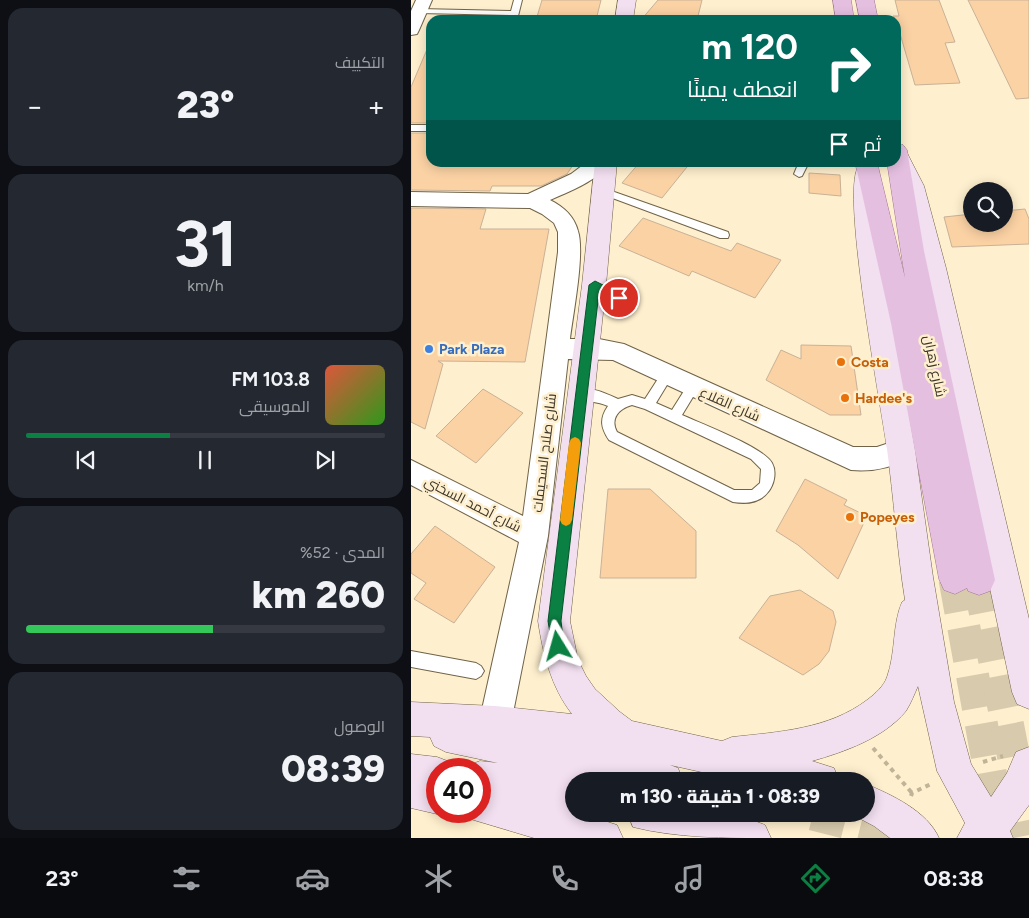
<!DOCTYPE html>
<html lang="ar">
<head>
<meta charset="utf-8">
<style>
  :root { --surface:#171b24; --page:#242831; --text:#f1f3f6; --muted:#9ea1a6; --line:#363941; --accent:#0b8043 }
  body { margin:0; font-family:Figtree,Cairo,sans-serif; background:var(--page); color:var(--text); direction:rtl; height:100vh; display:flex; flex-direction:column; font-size:19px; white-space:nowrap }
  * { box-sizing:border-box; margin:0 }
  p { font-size:16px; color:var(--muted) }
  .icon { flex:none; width:28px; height:28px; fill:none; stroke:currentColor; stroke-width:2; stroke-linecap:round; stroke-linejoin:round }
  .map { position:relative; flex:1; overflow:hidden; direction:ltr }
  .drawer { display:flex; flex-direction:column; gap:8px; padding:8px; background:#0d0f14; width:411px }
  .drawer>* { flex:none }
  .hud { position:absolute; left:15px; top:15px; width:475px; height:152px; border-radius:15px; box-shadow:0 2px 12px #0003; direction:rtl; background:#00695c; color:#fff; overflow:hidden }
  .fabs { position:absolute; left:552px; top:182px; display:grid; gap:10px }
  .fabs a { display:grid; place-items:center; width:50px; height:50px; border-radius:50%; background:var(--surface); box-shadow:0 2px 12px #0003; font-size:25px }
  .speed { position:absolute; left:15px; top:758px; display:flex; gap:10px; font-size:25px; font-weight:700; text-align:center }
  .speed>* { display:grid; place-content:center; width:65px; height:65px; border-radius:50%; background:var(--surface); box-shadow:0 2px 12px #0003; line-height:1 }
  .speed .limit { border:8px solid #d22; background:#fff; color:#111 }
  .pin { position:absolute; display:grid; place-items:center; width:42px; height:42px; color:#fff; margin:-21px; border:2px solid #fff; border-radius:50%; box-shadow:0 1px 5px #0007 }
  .me { position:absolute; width:55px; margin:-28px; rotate:352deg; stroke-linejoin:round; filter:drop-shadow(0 0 4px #0008) }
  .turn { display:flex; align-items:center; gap:18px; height:105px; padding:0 20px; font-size:22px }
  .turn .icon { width:65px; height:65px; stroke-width:2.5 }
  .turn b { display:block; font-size:35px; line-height:42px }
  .then { display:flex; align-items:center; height:48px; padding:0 20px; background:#0003; gap:10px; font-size:19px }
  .big { font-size:38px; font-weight:800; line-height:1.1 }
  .drawer .widget { flex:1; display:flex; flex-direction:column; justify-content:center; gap:8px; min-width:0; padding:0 18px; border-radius:15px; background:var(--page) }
  .drawer .dial { align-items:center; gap:0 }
  .dial b { font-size:65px; line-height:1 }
  .song { display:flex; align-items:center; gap:15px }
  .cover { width:60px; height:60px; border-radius:8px; background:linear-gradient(135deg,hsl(10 70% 55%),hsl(110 70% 35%)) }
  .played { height:5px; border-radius:2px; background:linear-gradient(90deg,var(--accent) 40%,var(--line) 40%) }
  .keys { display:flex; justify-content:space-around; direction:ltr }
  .heat { display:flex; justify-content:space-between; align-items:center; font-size:28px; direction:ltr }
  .charge { height:8px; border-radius:4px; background:linear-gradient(90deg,#34c759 52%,var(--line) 0) }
  .trip { position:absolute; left:154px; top:772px; width:310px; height:50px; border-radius:25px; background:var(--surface); box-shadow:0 2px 12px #0003; font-weight:800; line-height:50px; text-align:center; direction:rtl }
  .tabs { display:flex; height:80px; justify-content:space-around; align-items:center; background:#090b0e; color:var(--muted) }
  .tabs .icon { width:35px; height:35px }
  .tabs .current { color:var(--accent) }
  .tabs b { font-size:22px; color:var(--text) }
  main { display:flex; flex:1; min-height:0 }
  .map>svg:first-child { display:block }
  .building { fill:#fbd2a4; stroke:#c9b197 }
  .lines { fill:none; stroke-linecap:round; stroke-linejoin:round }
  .secondary-tunnel { stroke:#d7caad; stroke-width:33; stroke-dasharray:33 16; stroke-linecap:butt }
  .primary-tunnel { stroke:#d7caad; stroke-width:33; stroke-dasharray:33 16; stroke-linecap:butt }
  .lane-casing { stroke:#706347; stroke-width:2 }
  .street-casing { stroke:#706347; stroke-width:2 }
  .secondary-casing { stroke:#706347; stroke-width:1 }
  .primary-casing { stroke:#9f7493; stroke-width:1 }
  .path { stroke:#bfb398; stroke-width:4; stroke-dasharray:4.5 4.5; stroke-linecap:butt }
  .lane { fill:#fff; fill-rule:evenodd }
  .street { fill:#fff; fill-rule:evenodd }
  .secondary { fill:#f2dff0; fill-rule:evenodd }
  .primary { fill:#e5bfe0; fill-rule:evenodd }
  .route { fill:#0b8043; stroke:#07532c }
  .slow { fill:#f59e0b }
  .shop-dot { fill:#3f7fe0; stroke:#feefce; stroke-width:2 }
  .food-dot { fill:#e8710a; stroke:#feefce; stroke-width:2 }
  .labels { text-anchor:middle; stroke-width:5; stroke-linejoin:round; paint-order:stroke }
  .shop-label { font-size:14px; font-weight:bold; fill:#366cbe; stroke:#feefce; text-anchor:start }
  .food-label { font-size:14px; font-weight:bold; fill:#c56008; stroke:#feefce; text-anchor:start }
  .street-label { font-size:14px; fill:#3d372a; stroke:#feefce }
</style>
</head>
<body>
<main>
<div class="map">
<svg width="618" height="838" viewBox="0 0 618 838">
  <rect width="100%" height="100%" fill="#feefce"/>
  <g class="building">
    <polygon points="131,0 190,0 185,20 125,20"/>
    <polygon points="247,0 291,0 286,20 230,20"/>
    <polygon points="484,0 528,0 544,42 534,43 549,83 504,85 485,20 482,16 488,16"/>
    <polygon points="557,0 618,0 618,98 605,99"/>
    <polygon points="20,40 20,123 0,123 0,87"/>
    <polygon points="0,133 20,133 20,162 164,162 156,174 130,186 81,186 79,191 0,190"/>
    <polygon points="229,162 280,162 251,198 211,183"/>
    <polygon points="398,173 429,175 430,196 398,193"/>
    <polygon points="0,208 75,209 69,229 138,229 114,362 27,361 32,364 14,429 0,422"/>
    <polygon points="614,209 618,219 618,244 541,247 533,217 561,214 561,224 594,224 594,211"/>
    <polygon points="232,218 320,251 326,243 370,260 344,298 281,271 278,276 208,246"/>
    <polygon points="390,345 440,346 450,415 419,415 355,380 370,350 390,359"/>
    <polygon points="72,389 112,413 65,463 25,436"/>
    <polygon points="394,479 436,500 433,505 456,516 427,579 387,545 365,531"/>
    <polygon points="197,489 239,489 285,531 285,578 189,578"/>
    <polygon points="24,526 84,567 43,623 3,599 15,583 0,573 0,554"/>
    <polygon points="389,590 422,611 425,622 418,651 408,664 392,675 328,638 359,596"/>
  </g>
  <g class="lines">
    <polyline class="secondary-tunnel" points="402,814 497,838"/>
    <g class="primary-tunnel">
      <polyline points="544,579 591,838"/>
      <polyline points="568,580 618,835"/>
    </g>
    <g class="lane-casing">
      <g id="lane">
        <polygon points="103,0 111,0 106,20 98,20 99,15 8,13 4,11 8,9 100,11"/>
        <rect x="0" y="125" width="20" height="6"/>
        <polygon points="388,162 398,162 391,176 388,177 383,174"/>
        <polygon points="192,188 317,232 318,235 317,238 309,238 188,193 187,191"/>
        <polygon points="183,281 212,294 214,297 212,300 204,300 179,288 177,285"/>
        <path d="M 256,370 L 260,371 L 262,375 L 245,403 L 261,410 L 278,383 L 286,383 L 288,387 L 271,415 C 291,424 352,447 361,463 C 366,472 363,485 357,492 C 349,503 334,504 322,502 L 198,440 C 190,428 188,419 197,406 C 186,401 177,402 166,399 L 164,395 L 166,391 C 180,386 194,393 207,399 L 221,395 L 234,399 L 252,371 ZM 221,405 L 234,409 L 340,459 L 350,469 L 349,483 L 341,490 L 323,490 L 206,432 C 199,419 207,409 221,405 Z"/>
        <polygon points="0,651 65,663 70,666 73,671 70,676 65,679 0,667"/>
      </g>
    </g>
    <g class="street-casing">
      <g id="street">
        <polygon points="5,0 21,0 8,30 6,34 0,35 0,11"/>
        <path d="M 176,162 L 199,162 C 189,180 157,192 139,200 C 153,207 163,216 167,231 C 174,253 162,314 159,339 L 188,339 L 213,344 L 442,447 L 466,447 L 490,439 L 499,442 L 503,450 L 499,458 C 480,468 462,472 440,470 L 202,360 L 157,359 L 137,536 L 100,723 L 95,734 L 84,739 L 73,734 L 68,723 L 108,542 L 0,485 L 0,460 L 112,516 L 147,252 L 147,232 L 143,223 L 131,214 L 119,208 L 0,206 L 0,192 L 117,194 L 160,174 Z"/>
      </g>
    </g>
    <g class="secondary-casing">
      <g id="secondary">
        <polygon points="207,0 225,0 222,20 204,20"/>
        <polygon points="485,143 492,145 513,186 535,268 618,619 618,709 606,704 601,692 511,268 491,186 480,162 485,162"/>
        <path d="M 184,162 L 206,162 L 195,285 L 159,621 L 167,660 L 175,676 L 184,689 L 209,712 L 221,721 L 311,741 L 321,737 C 368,732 418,729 456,700 C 464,694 473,686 476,677 C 485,652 481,625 491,602 L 494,600 C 486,550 483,499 476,449 C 470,405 430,195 447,167 L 455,165 L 463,167 L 466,172 L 466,208 L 472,264 L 504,450 L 522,577 L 543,702 L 560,764 L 580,797 L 596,773 L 605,752 L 618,747 L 618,805 L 599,831 L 602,838 L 546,838 L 554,823 L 526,771 L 507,686 C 503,695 500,703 495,711 C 473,738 433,752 401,761 L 423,768 L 428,781 L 331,781 L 259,765 L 267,768 L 272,781 L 172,781 L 164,779 L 168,781 L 162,781 L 162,814 L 172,814 L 206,825 L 212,838 L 123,838 L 56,818 L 53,811 L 69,811 L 69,769 L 55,769 L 56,766 L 69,761 L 87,763 L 35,752 L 23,746 L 19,737 L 0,736 L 0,702 L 84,706 L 161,714 C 140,687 132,654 127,621 L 171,285 Z"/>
        <polygon points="0,754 26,757 39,762 41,769 26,769 26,811 33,811 26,814 0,808"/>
        <path d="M 455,784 C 481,795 516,811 528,838 L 479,838 L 463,826 L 442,815 L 455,814 Z"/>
        <path d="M 217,814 C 262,814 312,807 354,825 L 360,838 C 314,838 265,838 222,827 Z"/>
      </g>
    </g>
    <g class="primary-casing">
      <g id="primary">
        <polygon points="422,0 440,0 443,20 425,20"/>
        <polygon points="445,0 463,0 467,20 449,20"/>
        <polygon points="485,143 492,145 496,150 513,251 584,580 579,591 568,595 557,591 556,588 544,594 533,590 528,579 480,323 444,162 466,162 494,278 476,162 485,162"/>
      </g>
    </g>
    <g class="path">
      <polyline points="462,748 501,793"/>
      <polyline points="572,762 592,756"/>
      <polyline points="500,796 501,793 522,783"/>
    </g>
    <use href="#lane" class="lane"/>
    <use href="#street" class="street"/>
    <use href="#secondary" class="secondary"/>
    <use href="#primary" class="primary"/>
  </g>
  <polygon class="route" points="184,281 212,295 213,298 208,301 188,292 150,621 153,646 151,651 147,653 142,651 137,621 178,285"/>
  <polygon class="slow" points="164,437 168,439 170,443 161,520 159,524 155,526 151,524 149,520 158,443 160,439"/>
  <circle class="shop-dot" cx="18" cy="349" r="5"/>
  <g class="food-dot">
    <circle cx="430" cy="362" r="5"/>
    <circle cx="434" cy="398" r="5"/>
    <circle cx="439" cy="517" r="5"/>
  </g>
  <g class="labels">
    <g class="shop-label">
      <text x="28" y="354">Park Plaza</text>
    </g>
    <g class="food-label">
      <text x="440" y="367">Costa</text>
      <text x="444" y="403">Hardee's</text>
      <text x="449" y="522">Popeyes</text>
    </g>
    <g class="street-label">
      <text transform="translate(524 366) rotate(78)" y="5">شارع زهران</text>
      <text transform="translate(319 404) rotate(24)" y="5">شارع القلاع</text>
      <text transform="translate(133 453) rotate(-83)" y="5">شارع صلاح السحيمات</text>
      <text transform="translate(62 504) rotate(27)" y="5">شارع أحمد السخني</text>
    </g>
  </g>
</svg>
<div class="fabs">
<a><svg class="icon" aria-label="search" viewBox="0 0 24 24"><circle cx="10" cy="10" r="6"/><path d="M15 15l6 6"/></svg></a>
</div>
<div class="speed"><div class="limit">40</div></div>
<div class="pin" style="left:208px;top:298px;background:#d93025"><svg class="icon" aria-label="arrive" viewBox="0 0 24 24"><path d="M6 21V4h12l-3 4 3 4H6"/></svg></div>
<svg class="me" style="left:147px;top:646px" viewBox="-20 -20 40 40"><path d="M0-17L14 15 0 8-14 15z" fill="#0b8043" stroke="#fff" stroke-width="4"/></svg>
<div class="trip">08:39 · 1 دقيقة · 130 m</div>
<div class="hud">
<div class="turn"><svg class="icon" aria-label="right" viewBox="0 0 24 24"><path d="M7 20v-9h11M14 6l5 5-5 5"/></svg><div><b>120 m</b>انعطف يمينًا</div></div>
<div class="then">ثم<svg class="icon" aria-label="arrive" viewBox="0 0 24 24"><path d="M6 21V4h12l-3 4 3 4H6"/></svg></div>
</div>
</div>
<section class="drawer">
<div class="widget"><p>التكييف</p>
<div class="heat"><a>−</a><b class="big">23°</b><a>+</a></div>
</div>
<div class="widget dial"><b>31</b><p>km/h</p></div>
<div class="widget">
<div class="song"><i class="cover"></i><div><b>103.8 FM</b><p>الموسيقى</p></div></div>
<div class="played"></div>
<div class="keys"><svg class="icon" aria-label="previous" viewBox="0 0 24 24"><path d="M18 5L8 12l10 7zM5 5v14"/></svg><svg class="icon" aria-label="pause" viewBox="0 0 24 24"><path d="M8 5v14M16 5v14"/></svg><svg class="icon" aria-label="next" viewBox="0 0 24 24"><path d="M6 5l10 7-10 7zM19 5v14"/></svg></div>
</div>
<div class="widget"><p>المدى · 52%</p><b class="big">260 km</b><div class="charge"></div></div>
<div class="widget"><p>الوصول</p><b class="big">08:39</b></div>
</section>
</main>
<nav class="tabs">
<b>08:38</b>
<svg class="icon current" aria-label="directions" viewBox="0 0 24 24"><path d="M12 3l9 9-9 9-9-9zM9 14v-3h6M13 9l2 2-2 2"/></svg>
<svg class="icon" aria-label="music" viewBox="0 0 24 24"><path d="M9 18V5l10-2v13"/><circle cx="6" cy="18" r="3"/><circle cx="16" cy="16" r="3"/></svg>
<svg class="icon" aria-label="phone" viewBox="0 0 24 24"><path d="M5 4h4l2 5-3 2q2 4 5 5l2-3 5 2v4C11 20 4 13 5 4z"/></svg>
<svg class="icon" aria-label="climate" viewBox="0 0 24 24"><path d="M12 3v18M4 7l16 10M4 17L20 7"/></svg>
<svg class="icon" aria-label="car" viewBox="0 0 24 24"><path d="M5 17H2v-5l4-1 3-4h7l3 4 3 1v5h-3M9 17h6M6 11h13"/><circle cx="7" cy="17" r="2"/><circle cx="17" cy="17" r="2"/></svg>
<svg class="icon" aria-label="filters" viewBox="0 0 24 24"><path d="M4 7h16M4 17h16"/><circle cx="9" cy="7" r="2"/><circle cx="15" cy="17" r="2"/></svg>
<b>23°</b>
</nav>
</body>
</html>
